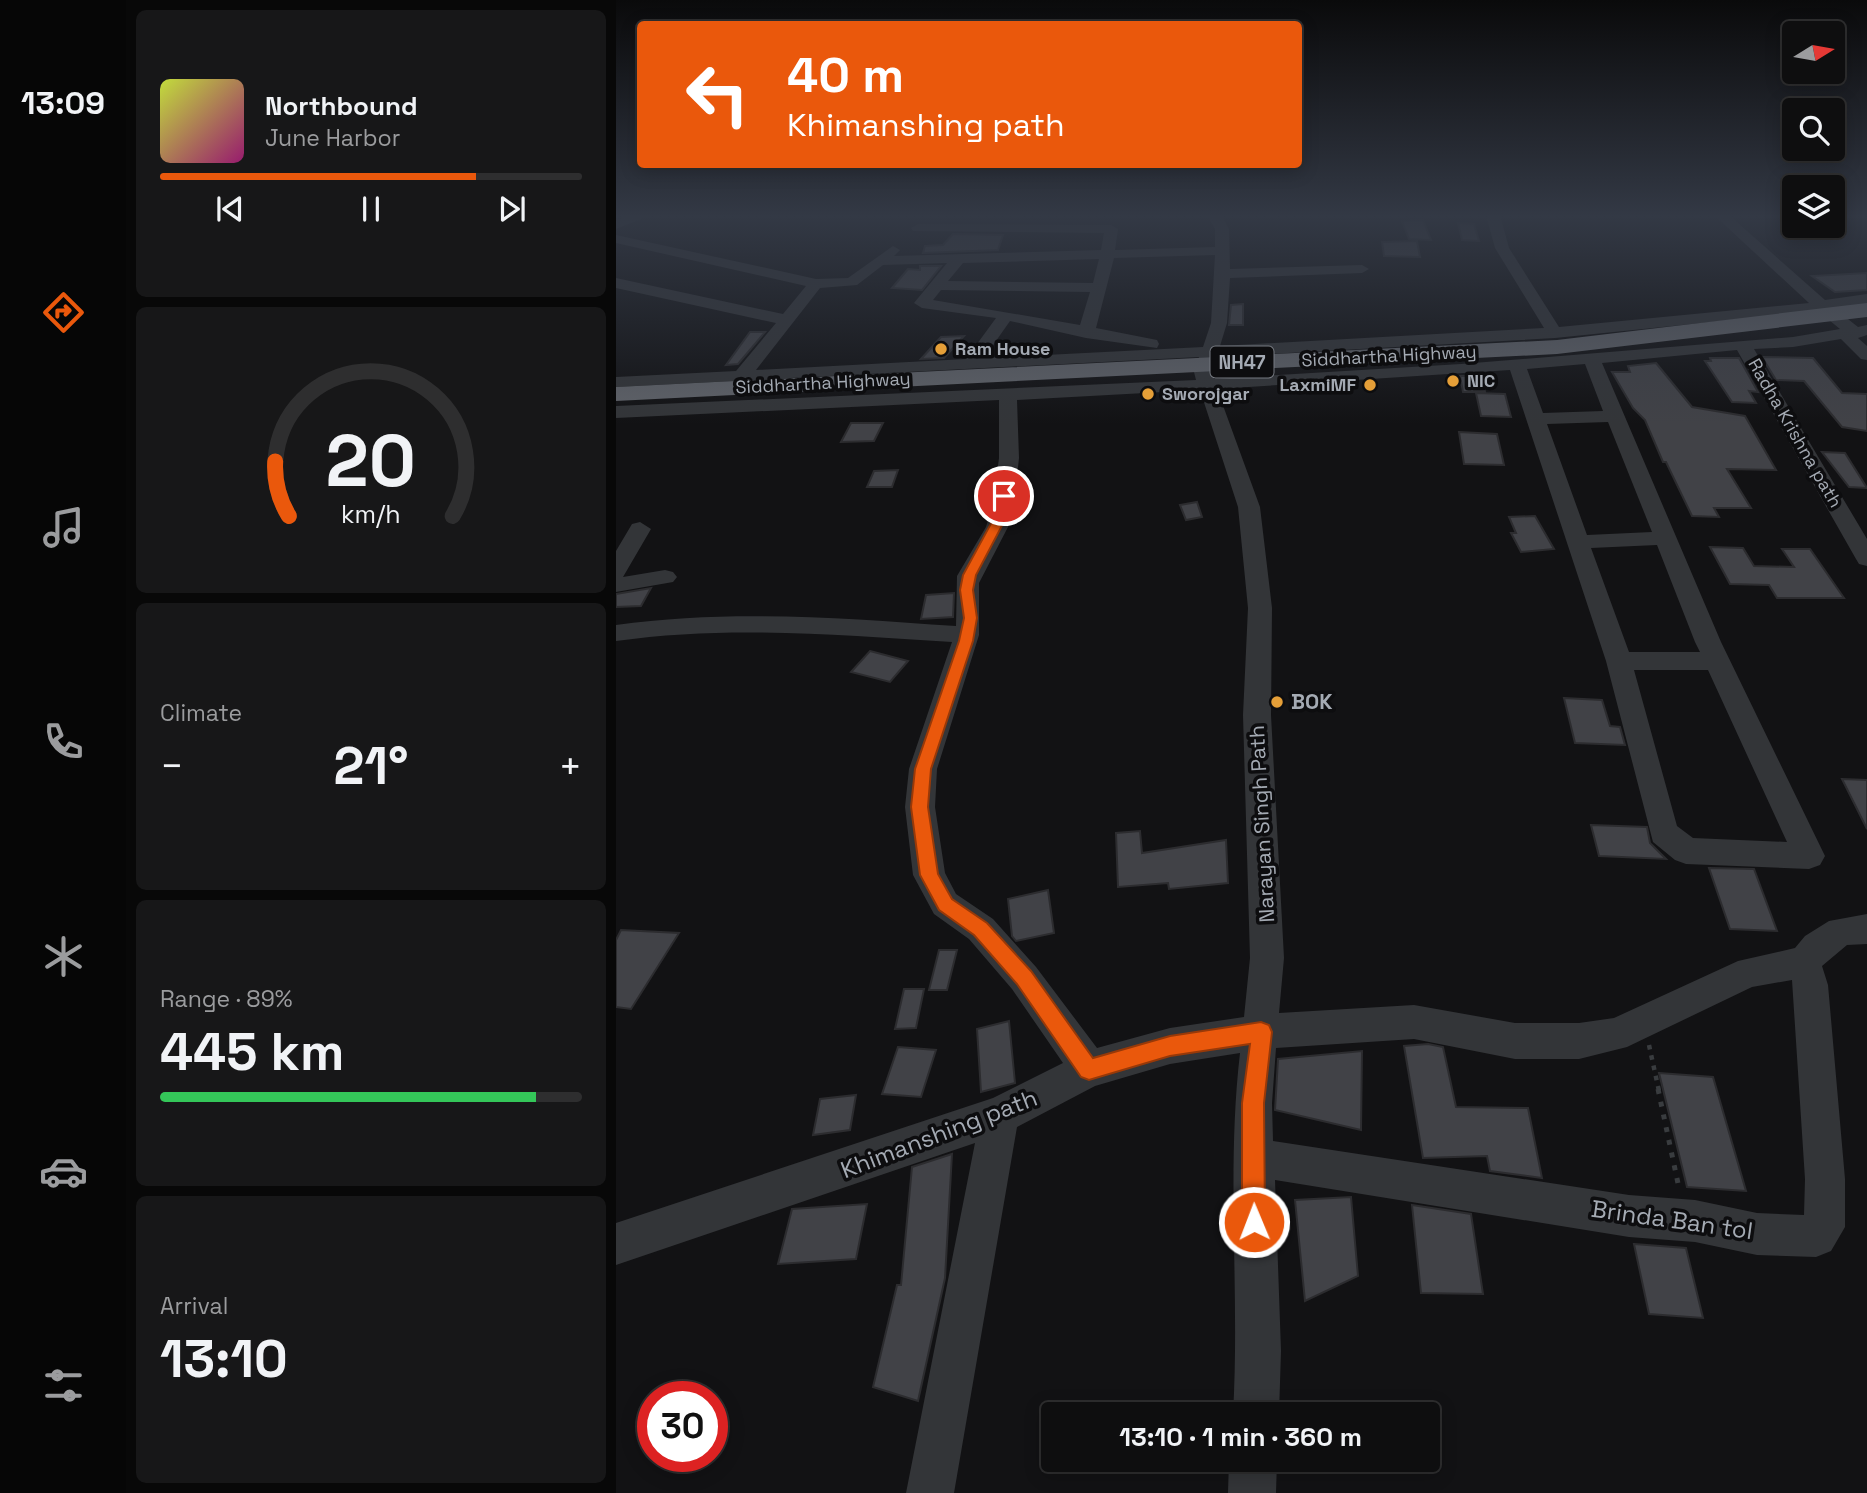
<!DOCTYPE html>
<html lang="en">
<head>
<meta charset="utf-8">
<style>
  :root { --surface:#0e0e0f; --page:#171718; --text:#f1f3f6; --muted:#9b9c9e; --line:#2e2e2f; --accent:#ea580c }
  body { margin:0; font-family:"Space Grotesk",sans-serif; background:var(--page); color:var(--text); height:100vh; display:flex; flex-direction:column; font-size:26px; white-space:nowrap }
  * { box-sizing:border-box; margin:0 }
  p { font-size:23px; color:var(--muted) }
  .icon { flex:none; width:38px; height:38px; fill:none; stroke:currentColor; stroke-width:2; stroke-linecap:round; stroke-linejoin:round }
  .map { position:relative; flex:1; overflow:hidden }
  .sheet { display:flex; flex-direction:column; gap:10px; padding:10px; background:#080808; width:490px }
  .sheet>* { flex:none }
  .banner { position:absolute; left:21px; top:21px; width:665px; height:147px; border-radius:7px; box-shadow:0 4px 18px #0003,0 0 0 2px var(--line); background:#ea580c; color:#fff; overflow:hidden }
  .needle { width:46px; rotate:79deg }
  .fabs { position:absolute; left:1166px; top:21px; display:grid; gap:14px }
  .fabs a { display:grid; place-items:center; width:63px; height:63px; border-radius:7px; background:var(--surface); box-shadow:0 4px 18px #0003,0 0 0 2px var(--line); font-size:35px }
  .speed { position:absolute; left:21px; top:1381px; display:flex; gap:14px; font-size:35px; font-weight:700; text-align:center }
  .speed>* { display:grid; place-content:center; width:91px; height:91px; border-radius:50%; background:var(--surface); box-shadow:0 4px 18px #0003,0 0 0 2px var(--line); line-height:1 }
  .speed .limit { border:10px solid #d22; background:#fff; color:#111 }
  .pin { position:absolute; display:grid; place-items:center; width:60px; height:60px; color:#fff; margin:-30px; border:4px solid #fff; border-radius:50%; box-shadow:0 2px 7px #0007 }
  .me { position:absolute; width:77px; margin:-38px; rotate:359deg; stroke-linejoin:round; filter:drop-shadow(0 0 5px #0008) }
  .turn { display:flex; align-items:center; gap:24px; height:147px; padding:0 35px; font-size:32px }
  .turn .icon { width:91px; height:91px; stroke-width:2.5 }
  .turn b { display:block; font-size:49px; line-height:60px }
  .big { font-size:52px; font-weight:700; line-height:1.1 }
  .sheet .widget { flex:1; display:flex; flex-direction:column; justify-content:center; gap:10px; min-width:0; padding:0 24px; border-radius:10px; background:var(--page) }
  .sheet .dial { align-items:center; gap:0 }
  .dial svg { height:182px; overflow:visible; fill:none; stroke:var(--line); stroke-width:7; stroke-linecap:round; text-anchor:middle }
  .dial text { fill:var(--text); stroke:none }
  .song { display:flex; align-items:center; gap:21px }
  .cover { width:84px; height:84px; border-radius:10px; background:linear-gradient(135deg,hsl(70 70% 55%),hsl(320 70% 35%)) }
  .played { height:7px; border-radius:4px; background:linear-gradient(90deg,var(--accent) 75%,var(--line) 75%) }
  .keys { display:flex; justify-content:space-around; direction:ltr }
  .heat { display:flex; justify-content:space-between; align-items:center; font-size:38px; direction:ltr }
  .charge { height:10px; border-radius:5px; background:linear-gradient(90deg,#34c759 89%,var(--line) 0) }
  .trip { position:absolute; left:425px; top:1402px; width:399px; height:70px; border-radius:7px; background:var(--surface); box-shadow:0 4px 18px #0003,0 0 0 2px var(--line); font-weight:700; line-height:70px; text-align:center }
  main { display:flex; flex:1; min-height:0 }
  .menu { display:flex; flex-direction:column; width:126px; justify-content:space-around; align-items:center; background:#060606; color:var(--muted) }
  .menu .icon { width:49px; height:49px }
  .menu .on { color:var(--accent) }
  .menu b { font-size:32px; color:var(--text) }
  .map>svg:first-child { display:block }
  .building { fill:#414247; stroke:#2c2c2f; stroke-width:2 }
  .lines { fill:none; stroke-linecap:round; stroke-linejoin:round }
  .path-far1 { stroke:#393c3f; stroke-width:4.5; stroke-dasharray:4.5 6; stroke-linecap:butt }
  .path { stroke:#393c3f; stroke-width:5; stroke-dasharray:5 8; stroke-linecap:butt }
  .minor { fill:#333538; fill-rule:evenodd }
  .highway { fill:#606369; fill-rule:evenodd }
  .route { fill:#ea580c; stroke:#983908; stroke-width:2 }
  .poi-dot { fill:#e59f38; stroke:#0d0d0f; stroke-width:2.5 }
  .labels { text-anchor:middle; stroke-width:7; stroke-linejoin:round; paint-order:stroke }
  .far-poi-label { font-size:18px; font-weight:bold; fill:#a4aab3; stroke:#0d0d0f; text-anchor:start }
  .far-street-label { font-size:18px; fill:#a4aab3; stroke:#0d0d0f }
  .shield { fill:#0d0d0f; stroke:#777b82; stroke-width:2 }
  .shield-label { font-size:19px; font-weight:bold; fill:#a4aab3 }
  .poi-label { font-size:21px; font-weight:bold; fill:#a4aab3; stroke:#0d0d0f; text-anchor:start }
  .street-label { font-size:21px; fill:#a4aab3; stroke:#0d0d0f }
  .near-street-label { font-size:24px; fill:#a4aab3; stroke:#0d0d0f }
</style>
</head>
<body>
<main>
<nav class="menu">
<b>13:09</b>
<svg class="icon on" aria-label="directions" viewBox="0 0 24 24"><path d="M12 3l9 9-9 9-9-9zM9 14v-3h6M13 9l2 2-2 2"/></svg>
<svg class="icon" aria-label="music" viewBox="0 0 24 24"><path d="M9 18V5l10-2v13"/><circle cx="6" cy="18" r="3"/><circle cx="16" cy="16" r="3"/></svg>
<svg class="icon" aria-label="phone" viewBox="0 0 24 24"><path d="M5 4h4l2 5-3 2q2 4 5 5l2-3 5 2v4C11 20 4 13 5 4z"/></svg>
<svg class="icon" aria-label="climate" viewBox="0 0 24 24"><path d="M12 3v18M4 7l16 10M4 17L20 7"/></svg>
<svg class="icon" aria-label="car" viewBox="0 0 24 24"><path d="M5 17H2v-5l4-1 3-4h7l3 4 3 1v5h-3M9 17h6M6 11h13"/><circle cx="7" cy="17" r="2"/><circle cx="17" cy="17" r="2"/></svg>
<svg class="icon" aria-label="filters" viewBox="0 0 24 24"><path d="M4 7h16M4 17h16"/><circle cx="9" cy="7" r="2"/><circle cx="15" cy="17" r="2"/></svg>
</nav>
<section class="sheet">
<div class="widget">
<div class="song"><i class="cover"></i><div><b>Northbound</b><p>June Harbor</p></div></div>
<div class="played"></div>
<div class="keys"><svg class="icon" aria-label="previous" viewBox="0 0 24 24"><path d="M18 5L8 12l10 7zM5 5v14"/></svg><svg class="icon" aria-label="pause" viewBox="0 0 24 24"><path d="M8 5v14M16 5v14"/></svg><svg class="icon" aria-label="next" viewBox="0 0 24 24"><path d="M6 5l10 7-10 7zM19 5v14"/></svg></div>
</div>
<div class="widget dial"><svg viewBox="0 0 100 80">
<path d="M14 69A42 42 0 1 1 86 69"/>
<path d="M14 69A42 42 0 0 1 8 45" stroke="#ea580c"/>
<text x="50" y="56" font-size="32" font-weight="700">20</text>
<text x="50" y="72" font-size="11">km/h</text>
</svg></div>
<div class="widget"><p>Climate</p>
<div class="heat"><a>−</a><b class="big">21°</b><a>+</a></div>
</div>
<div class="widget"><p>Range · 89%</p><b class="big">445 km</b><div class="charge"></div></div>
<div class="widget"><p>Arrival</p><b class="big">13:10</b></div>
</section>
<div class="map">
<svg width="1251" height="1493" viewBox="0 0 1251 1493">
  <rect width="100%" height="100%" fill="#121214"/>
  <g class="building">
    <polygon points="807,220 815,240 793,239 786,221"/>
    <polygon points="842,223 858,224 863,241 846,240"/>
    <polygon points="337,234 387,235 382,250 307,253 309,246 327,245"/>
    <polygon points="801,241 804,257 768,256 766,242"/>
    <polygon points="304,266 325,266 306,290 276,288 292,269 304,270"/>
    <polygon points="1251,273 1251,290 1219,292 1196,276"/>
    <polygon points="627,304 627,325 613,325 615,305"/>
    <polygon points="134,332 149,332 122,364 110,365"/>
    <polygon points="348,336 328,358 305,359 325,337"/>
    <polygon points="1146,357 1197,358 1226,393 1251,394 1251,431 1226,427 1188,381 1160,380"/>
    <polygon points="1094,358 1123,358 1142,392 1133,391 1140,403 1116,402 1089,361 1095,361"/>
    <polygon points="1040,363 1076,407 1129,416 1160,470 1111,469 1135,508 1098,508 1103,517 1076,516 1050,462 1047,462 1029,420 1017,408 996,372 1014,372 1012,366"/>
    <polygon points="844,376 865,376 869,392 847,392"/>
    <polygon points="860,393 889,394 895,417 865,416"/>
    <polygon points="235,423 267,423 258,441 225,442"/>
    <polygon points="843,432 881,434 888,465 848,464"/>
    <polygon points="1206,452 1229,453 1251,488 1233,487"/>
    <polygon points="282,470 276,487 251,487 258,471"/>
    <polygon points="581,502 586,517 570,520 564,505"/>
    <polygon points="919,516 938,549 905,552 895,533 900,533 893,517"/>
    <polygon points="1094,547 1127,548 1138,566 1178,567 1166,549 1194,549 1228,598 1161,598 1153,585 1114,584"/>
    <polygon points="35,588 25,606 0,607 0,594"/>
    <polygon points="338,593 337,617 305,619 310,595"/>
    <polygon points="254,651 292,661 274,682 235,672"/>
    <polygon points="948,698 986,700 994,726 1004,727 1009,745 959,743"/>
    <polygon points="1226,779 1251,780 1251,829"/>
    <polygon points="975,825 1031,827 1034,843 1050,859 983,856"/>
    <polygon points="524,831 526,853 610,840 612,883 553,889 552,883 502,887 500,833"/>
    <polygon points="1093,868 1138,869 1161,931 1114,929"/>
    <polygon points="432,890 438,933 400,941 396,936 392,899"/>
    <polygon points="5,930 63,933 15,1009 0,1007 0,940"/>
    <polygon points="323,950 341,950 331,990 313,990"/>
    <polygon points="288,989 308,989 300,1028 279,1029"/>
    <polygon points="393,1021 399,1083 365,1092 361,1029"/>
    <polygon points="812,1044 827,1047 840,1107 912,1108 926,1178 874,1171 871,1156 807,1158 788,1046"/>
    <polygon points="282,1047 320,1050 305,1097 266,1094"/>
    <polygon points="746,1051 745,1130 659,1110 662,1059"/>
    <polygon points="1043,1073 1097,1077 1130,1191 1071,1187"/>
    <polygon points="240,1095 234,1130 197,1135 204,1099"/>
    <polygon points="336,1154 329,1278 302,1401 257,1387 281,1285 285,1285 296,1167"/>
    <polygon points="735,1197 742,1276 689,1301 679,1200"/>
    <polygon points="251,1204 240,1259 162,1264 176,1209"/>
    <polygon points="796,1205 855,1214 867,1294 805,1293"/>
    <polygon points="1018,1244 1070,1248 1087,1318 1033,1314"/>
  </g>
  <g class="lines">
    <polyline class="path-far1" points="1033,1045 1043,1091"/>
    <polyline class="path" points="1042,1089 1063,1188"/>
    <g class="minor">
      <polygon points="15,215 35,215 0,229 0,220"/>
      <path d="M 591,215 L 605,215 L 613,229 L 614,269 L 746,265 L 753,269 L 746,273 L 614,278 L 611,323 L 604,346 L 928,328 L 879,248 L 870,215 L 884,215 L 893,248 L 943,327 L 1193,303 L 1098,215 L 1113,215 L 1209,300 L 1251,294 L 1251,304 L 1218,308 L 1242,327 L 1251,325 L 1251,335 L 1242,338 L 1251,346 L 1251,360 L 1245,359 L 1225,339 L 1177,347 L 1138,349 L 1251,539 L 1251,566 L 1243,564 L 1240,559 L 1121,350 L 986,363 L 1105,642 L 1209,856 L 1204,865 L 1193,869 L 1070,864 L 1059,860 L 1037,842 L 990,661 L 894,370 L 601,389 L 644,507 L 656,608 L 655,715 L 668,958 L 663,1013 L 798,1005 L 899,1023 L 963,1023 L 998,1018 L 1122,961 L 1179,948 L 1189,936 L 1213,921 L 1251,914 L 1251,944 L 1231,945 L 1206,966 L 1212,985 L 1229,1179 L 1229,1227 L 1215,1251 L 1200,1257 L 1141,1255 L 1079,1242 L 1013,1237 L 659,1180 L 665,1351 L 663,1414 L 617,1414 C 624,1293 610,1172 624,1053 L 554,1064 L 479,1086 L 401,1127 L 338,1493 L 290,1493 L 359,1143 L 0,1265 L 0,1223 L 377,1098 L 447,1063 L 396,989 L 353,939 L 318,914 L 297,875 L 289,807 L 293,769 L 336,642 C 223,635 113,625 0,641 L 0,625 C 114,609 226,618 340,626 L 341,576 L 370,527 L 377,504 L 383,458 L 383,400 L 0,418 L 0,406 L 580,380 L 578,372 L 583,357 L 0,387 L 0,377 L 120,371 L 160,323 L 0,288 L 0,278 L 167,314 L 190,286 L 0,243 L 0,235 L 200,279 L 232,278 L 277,246 L 284,250 L 278,256 L 485,250 L 488,233 L 297,231 L 295,228 L 302,224 L 495,225 L 502,229 L 499,250 L 599,247 L 599,229 ZM 599,255 L 595,323 L 587,347 L 368,358 L 394,321 L 470,338 L 541,348 L 543,344 L 541,340 L 480,328 L 498,258 ZM 483,259 L 477,283 L 332,281 L 347,263 ZM 331,263 L 298,303 L 306,308 L 380,318 L 350,359 L 140,370 L 204,288 L 241,285 L 267,265 ZM 325,290 L 474,292 L 464,325 L 317,300 ZM 1202,311 L 1224,329 L 1177,337 L 845,364 L 598,379 L 596,372 L 601,357 L 939,338 ZM 969,364 L 987,411 L 927,413 L 911,369 ZM 584,390 L 622,507 L 632,608 L 627,715 L 634,958 L 628,1017 L 554,1028 L 481,1048 L 420,967 L 377,919 L 340,894 L 329,873 L 319,807 L 321,769 L 363,635 L 363,583 L 392,527 L 398,504 L 403,458 L 401,400 ZM 992,422 L 1036,532 L 971,535 L 931,424 ZM 1041,545 L 1079,642 L 1084,652 L 1013,652 L 975,548 ZM 1018,670 L 1092,670 L 1171,842 L 1077,838 L 1061,826 ZM 1176,980 L 1189,1179 L 1188,1215 L 1141,1213 L 1079,1200 L 1013,1195 L 657,1141 L 656,1103 L 660,1048 L 798,1039 L 899,1059 L 963,1059 L 1011,1047 L 1136,987 Z"/>
      <polygon points="24,522 35,529 7,577 49,570 57,572 61,577 57,582 0,592 0,551 16,524"/>
      <polygon points="613,1460 661,1460 660,1493 612,1493"/>
    </g>
    <polygon class="highway" points="1251,303 1251,317 941,354 0,401 0,387 941,340"/>
  </g>
  <linearGradient id="sky" x2="0" y2="1"><stop stop-color="#0a0a0b"/><stop offset="0.51" stop-color="#333945"/><stop offset="1" stop-color="#333945" stop-opacity="0"/></linearGradient>
  <rect width="1251" height="424" fill="url(#sky)"/>
  <polygon class="route" points="388,492 394,496 390,518 360,575 357,590 361,618 357,641 315,769 312,807 322,874 336,899 371,923 415,971 477,1058 554,1036 645,1022 653,1025 656,1032 648,1103 649,1222 646,1230 638,1234 629,1230 626,1222 626,1103 634,1044 554,1056 473,1080 465,1077 401,984 358,935 323,910 304,875 295,807 299,769 343,641 348,618 344,590 347,575 378,518 382,496"/>
  <g class="poi-dot">
    <circle cx="325" cy="349" r="7"/>
    <circle cx="837" cy="381" r="7"/>
    <circle cx="754" cy="385" r="7"/>
    <circle cx="532" cy="394" r="7"/>
    <circle cx="661" cy="702" r="7"/>
  </g>
  <g class="labels">
    <g class="far-poi-label">
      <text x="339" y="355">Ram House</text>
      <text x="851" y="387">NIC</text>
      <text x="740" y="391" text-anchor="end">LaxmiMF</text>
      <text x="546" y="400">Sworojgar</text>
    </g>
    <g class="far-street-label">
      <text transform="translate(773 356) rotate(-3)" y="6">Siddhartha Highway</text>
      <text transform="translate(207 383) rotate(-3)" y="6">Siddhartha Highway</text>
      <text transform="translate(1179 433) rotate(60)" y="6">Radha Krishna path</text>
    </g>
    <rect class="shield" x="594.5" y="346.5" width="63" height="31" rx="5"/>
    <g class="shield-label">
      <text x="626" y="369">NH47</text>
    </g>
    <g class="poi-label">
      <text x="675" y="709">BOK</text>
    </g>
    <g class="street-label">
      <text transform="translate(646 824) rotate(-93)" y="7">Narayan Singh Path</text>
    </g>
    <g class="near-street-label">
      <text transform="translate(323 1134) rotate(-21)" y="8">Khimanshing path</text>
      <text transform="translate(1056 1220) rotate(8)" y="8">Brinda Ban tol</text>
    </g>
  </g>
</svg>
<div class="fabs">
<a><svg class="needle" viewBox="-14 -14 28 28"><path d="M0-13l5 13h-10z" fill="#e53935"/><path d="M0 13l5-13h-10z" fill="#9b9c9e"/></svg></a>
<a><svg class="icon" aria-label="search" viewBox="0 0 24 24"><circle cx="10" cy="10" r="6"/><path d="M15 15l6 6"/></svg></a>
<a><svg class="icon" aria-label="layers" viewBox="0 0 24 24"><path d="M12 4l9 5-9 5-9-5zM3 14l9 5 9-5"/></svg></a>
</div>
<div class="speed"><div class="limit">30</div></div>
<div class="pin" style="left:388px;top:496px;background:#d93025"><svg class="icon" aria-label="arrive" viewBox="0 0 24 24"><path d="M6 21V4h12l-3 4 3 4H6"/></svg></div>
<svg class="me" style="left:638px;top:1222px" viewBox="-20 -20 40 40"><circle r="17" fill="#ea580c" stroke="#fff" stroke-width="3"/><path d="M0-11L8 9 0 5-8 9z" fill="#fff"/></svg>
<div class="trip">13:10 · 1 min · 360 m</div>
<div class="banner">
<div class="turn"><svg class="icon" aria-label="left" viewBox="0 0 24 24"><path d="M17 20v-9H6M10 6l-5 5 5 5"/></svg><div><b>40 m</b>Khimanshing path</div></div>
</div>
</div>
</main>
</body>
</html>
